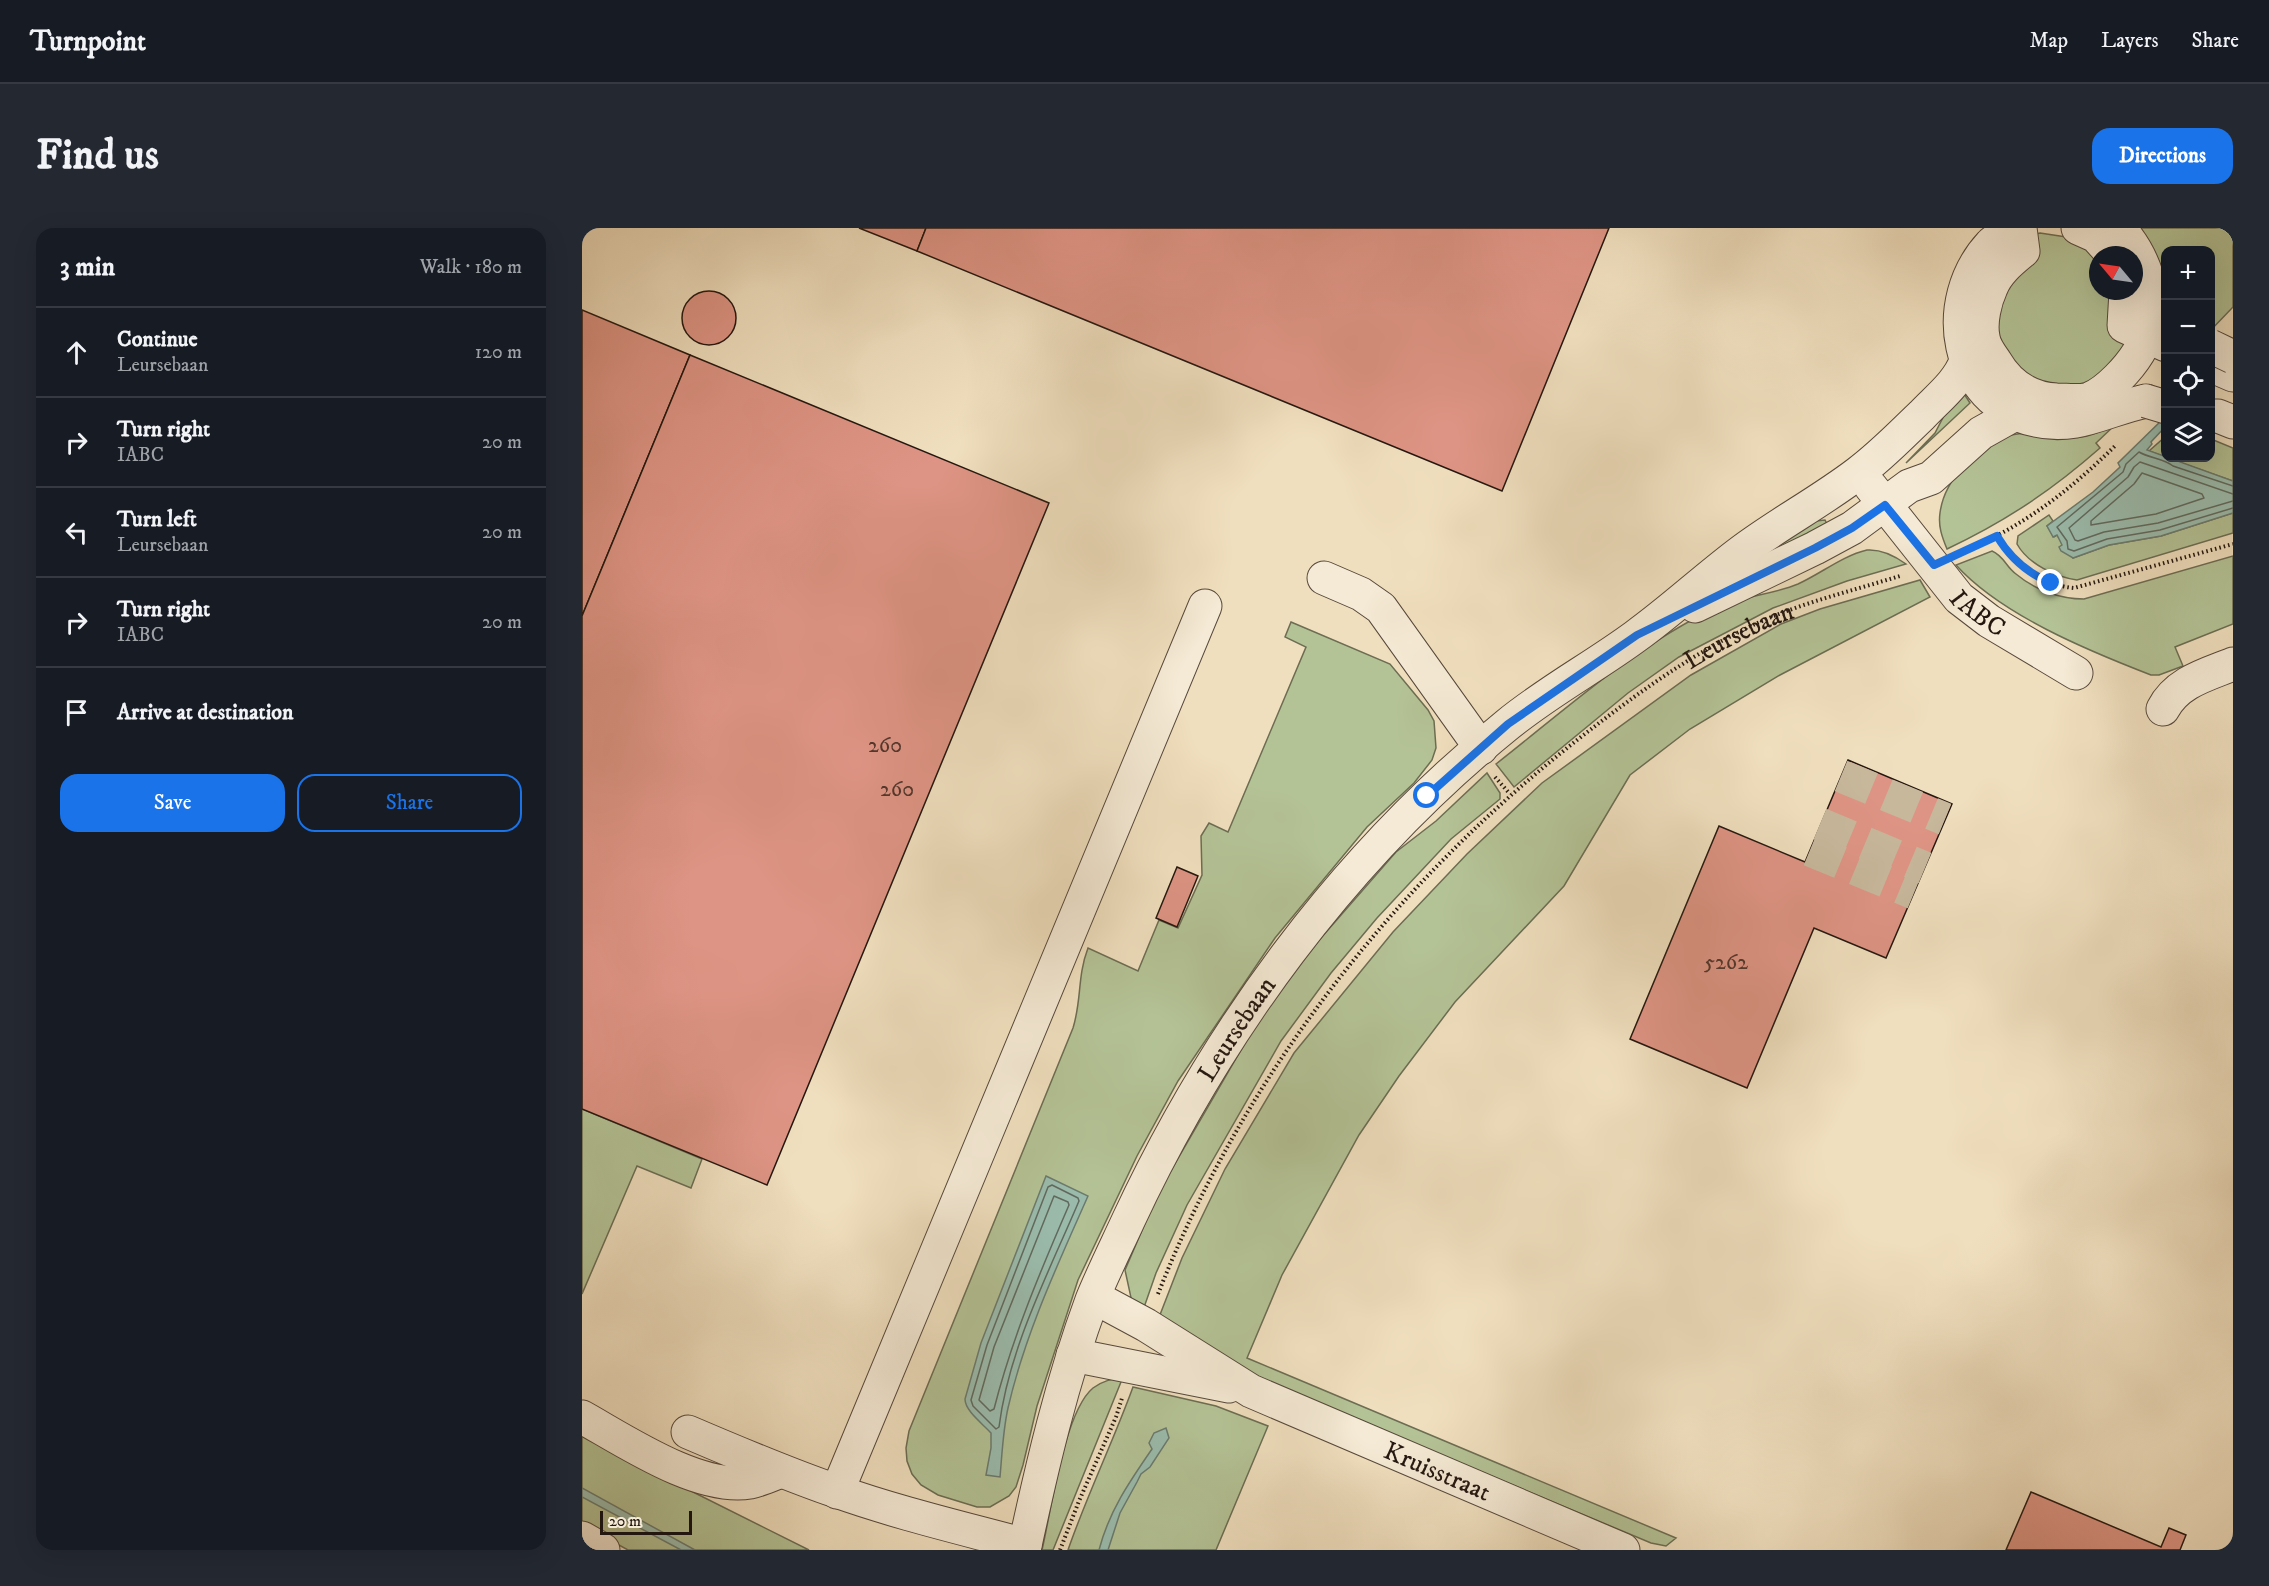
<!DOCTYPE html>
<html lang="en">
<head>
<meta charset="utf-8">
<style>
	:root { --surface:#171b24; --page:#242831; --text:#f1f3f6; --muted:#9ea1a6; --line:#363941; --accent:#1a73e8 }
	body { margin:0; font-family:"IM FELL DW Pica",serif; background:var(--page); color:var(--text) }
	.controls { position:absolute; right:18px; top:18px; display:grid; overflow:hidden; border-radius:12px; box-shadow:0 6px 24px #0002 }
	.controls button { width:54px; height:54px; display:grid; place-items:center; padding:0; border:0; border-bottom:2px solid var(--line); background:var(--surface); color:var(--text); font:30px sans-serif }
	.compass { position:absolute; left:1507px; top:18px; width:54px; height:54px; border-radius:50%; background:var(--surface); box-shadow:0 6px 24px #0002; rotate:299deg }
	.scale { position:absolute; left:18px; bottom:15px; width:92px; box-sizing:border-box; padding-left:6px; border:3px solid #241710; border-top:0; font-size:16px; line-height:21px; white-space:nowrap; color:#241710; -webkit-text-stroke:4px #f5ead5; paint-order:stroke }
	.stop { position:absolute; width:18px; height:18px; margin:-14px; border:4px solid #1a73e8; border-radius:50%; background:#fff }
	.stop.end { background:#1a73e8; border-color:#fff; box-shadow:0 2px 6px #0008 }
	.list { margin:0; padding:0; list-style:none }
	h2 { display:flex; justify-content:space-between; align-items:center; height:78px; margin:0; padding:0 24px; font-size:26px }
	h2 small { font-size:20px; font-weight:400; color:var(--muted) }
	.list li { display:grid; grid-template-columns:39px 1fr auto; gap:18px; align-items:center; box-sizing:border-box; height:90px; padding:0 24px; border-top:2px solid var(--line) }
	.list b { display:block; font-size:22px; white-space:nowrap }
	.list p { margin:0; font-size:20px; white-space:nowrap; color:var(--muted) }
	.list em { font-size:20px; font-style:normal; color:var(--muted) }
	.actions { display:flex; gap:12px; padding:18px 24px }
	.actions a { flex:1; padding:14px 0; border:2px solid var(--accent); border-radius:18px; text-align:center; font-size:21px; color:var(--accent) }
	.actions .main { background:var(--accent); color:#fff }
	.icon { flex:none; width:33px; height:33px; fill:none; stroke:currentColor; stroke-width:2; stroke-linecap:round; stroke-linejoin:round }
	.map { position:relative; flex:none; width:1651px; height:1322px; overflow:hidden; border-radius:18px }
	header { display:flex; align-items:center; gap:36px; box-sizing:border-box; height:84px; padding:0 30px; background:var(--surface); border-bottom:2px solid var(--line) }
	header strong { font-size:28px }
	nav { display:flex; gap:33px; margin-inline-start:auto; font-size:21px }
	.intro { display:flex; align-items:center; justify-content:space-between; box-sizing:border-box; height:144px; padding:0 36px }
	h1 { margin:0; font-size:42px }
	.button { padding:15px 27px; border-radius:18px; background:var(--accent); color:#fff; font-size:21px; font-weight:700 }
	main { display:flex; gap:36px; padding:0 36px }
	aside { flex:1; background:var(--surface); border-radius:18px; box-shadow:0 6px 24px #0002 }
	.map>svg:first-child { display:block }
	.green { fill:#b4c396; stroke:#6c6d53; stroke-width:1.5 }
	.water { fill:#9bbdae; stroke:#6b7b6f; stroke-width:1.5 }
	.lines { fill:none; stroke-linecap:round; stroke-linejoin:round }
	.shore { stroke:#606a5f; stroke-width:1.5 }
	.building { fill:#de9484; stroke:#241710; stroke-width:1.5 }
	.minor-tunnel { stroke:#c7b79b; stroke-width:33; stroke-dasharray:33 16; stroke-linecap:butt }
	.minor-casing { stroke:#57493c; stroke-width:35 }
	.path { stroke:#241710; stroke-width:4; stroke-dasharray:1.5 3; stroke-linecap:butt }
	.minor { stroke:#f5ead5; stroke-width:33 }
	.minor-bridge-casing { stroke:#57493c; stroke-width:35; stroke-linecap:butt }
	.minor-bridge { stroke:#f5ead5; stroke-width:33 }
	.route { stroke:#1a73e8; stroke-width:8 }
	.labels { text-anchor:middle; stroke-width:5; stroke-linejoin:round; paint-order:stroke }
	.number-label { font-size:22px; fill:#52362d }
	.street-label { font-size:26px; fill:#241710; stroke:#f5ead5 }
</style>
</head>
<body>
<header>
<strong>Turnpoint</strong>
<nav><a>Map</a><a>Layers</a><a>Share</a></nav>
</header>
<div class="intro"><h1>Find us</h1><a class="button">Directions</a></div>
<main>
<aside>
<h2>3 min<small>Walk · 180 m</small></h2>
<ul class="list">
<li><svg class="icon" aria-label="ahead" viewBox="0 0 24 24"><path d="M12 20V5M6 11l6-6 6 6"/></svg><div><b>Continue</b><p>Leursebaan</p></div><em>120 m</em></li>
<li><svg class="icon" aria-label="right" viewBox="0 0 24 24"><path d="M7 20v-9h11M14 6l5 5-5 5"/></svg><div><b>Turn right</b><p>IABC</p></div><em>20 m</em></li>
<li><svg class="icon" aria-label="left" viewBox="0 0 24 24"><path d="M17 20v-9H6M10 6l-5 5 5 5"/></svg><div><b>Turn left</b><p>Leursebaan</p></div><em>20 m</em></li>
<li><svg class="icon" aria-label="right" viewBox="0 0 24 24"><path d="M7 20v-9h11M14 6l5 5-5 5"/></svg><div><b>Turn right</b><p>IABC</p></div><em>20 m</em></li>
<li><svg class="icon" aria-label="arrive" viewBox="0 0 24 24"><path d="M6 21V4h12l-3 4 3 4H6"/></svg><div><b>Arrive at destination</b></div></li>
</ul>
<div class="actions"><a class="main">Save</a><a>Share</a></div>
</aside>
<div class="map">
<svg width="1651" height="1322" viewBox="0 0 1651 1322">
	<rect width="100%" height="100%" fill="#f0dfbe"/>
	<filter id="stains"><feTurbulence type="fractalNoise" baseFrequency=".00333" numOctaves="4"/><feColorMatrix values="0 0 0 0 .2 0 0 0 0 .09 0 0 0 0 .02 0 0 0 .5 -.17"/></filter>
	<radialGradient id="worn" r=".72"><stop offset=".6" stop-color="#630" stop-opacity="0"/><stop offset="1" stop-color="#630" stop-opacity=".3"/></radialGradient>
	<g class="green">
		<polygon points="1554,0 1651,0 1651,79 1629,102 1628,22 1584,22 1583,66"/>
		<polygon points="1458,5 1491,10 1516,27 1516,63 1532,63 1549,113 1520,149 1485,163 1438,149 1412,104 1414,77 1450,7"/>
		<polygon points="1381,164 1388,175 1324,235 1353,205 1368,176"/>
		<path d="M 1534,196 L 1514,215 L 1518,220 C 1469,263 1424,293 1365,321 C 1360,309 1356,298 1358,285 C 1362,252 1397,214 1429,207 C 1452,202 1476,210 1499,209 C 1511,208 1523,201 1534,196 Z"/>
		<polygon points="1583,209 1583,229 1567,223"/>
		<polygon points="1629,211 1651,220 1651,253 1585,230 1628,230"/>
		<path d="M 1651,285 L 1651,305 L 1495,352 C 1474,349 1446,336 1435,316 L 1436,308 L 1467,287 L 1471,293 L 1465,298 L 1472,309 L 1475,307 L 1491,330 L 1527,317 L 1579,308 Z"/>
		<polygon points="1243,292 1245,296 1210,317 1168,329 1234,293"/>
		<path d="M 1285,322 C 1299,321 1313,328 1324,336 L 1265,353 L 1191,380 L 1097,429 L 1046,465 L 932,559 L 914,536 C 984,481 1052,419 1133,380 C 1158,368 1190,367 1216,356 C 1240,345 1260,328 1285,322 Z"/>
		<path d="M 1410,323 C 1422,328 1424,339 1434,346 C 1453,362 1478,371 1502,371 L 1651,328 L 1651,396 L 1593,419 L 1601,438 L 1577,447 L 1569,447 C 1507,423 1419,387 1374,337 Z"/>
		<polygon points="1338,352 1348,369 1198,447 1108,501 1048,547 982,658 873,774 817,848 777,907 700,1047 665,1130 1094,1310 1084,1318 1069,1315 661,1144 576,1092 600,1030 643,941 712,825 811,704 885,626 960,555 1109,447 1199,396 1238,381"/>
		<path d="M 709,394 L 808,436 L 846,482 L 852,493 L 854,520 L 850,532 L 832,555 L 785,599 L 693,710 L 596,853 L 555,928 L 496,1052 L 455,1178 L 441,1237 L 434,1259 L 427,1268 L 408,1279 L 395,1279 L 356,1267 L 339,1257 L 330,1246 L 325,1233 L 324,1220 L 327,1203 L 491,800 C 500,771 495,749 506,720 L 556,743 L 577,692 L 596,700 L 620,647 L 619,608 L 627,595 L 646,604 L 724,419 L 703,409 Z"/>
		<polygon points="905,545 918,565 918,571 869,611 795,690 749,745 699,813 605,977 574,1045 559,1088 551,1079 543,1042 577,963 674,796 725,726 814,624 854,593"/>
		<polygon points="0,881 120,931 109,960 55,938 0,1066"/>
		<path d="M 541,1149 L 471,1322 L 460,1322 C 469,1284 482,1184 511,1160 C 520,1153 530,1151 541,1149 Z"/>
		<path d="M 551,1159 L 634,1178 L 686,1198 L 634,1322 L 486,1322 C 505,1267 531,1214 551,1159 Z"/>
		<polygon points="0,1204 101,1259 227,1322 46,1322 0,1297"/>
	</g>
	<g class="water">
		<polygon points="1583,189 1583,199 1569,214 1570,216 1565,222 1651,253 1651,285 1579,308 1527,317 1491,330 1479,323 1477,319 1480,317 1475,307 1471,309 1465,298 1511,264 1538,239 1536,235"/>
		<path d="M 464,948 L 506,968 C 475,1038 443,1106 426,1180 C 421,1202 420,1227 418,1249 L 404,1247 L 409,1220 L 409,1205 C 401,1196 383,1183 383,1171 L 399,1115 Z"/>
		<path d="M 584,1200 L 587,1210 L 568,1239 L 559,1246 L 555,1254 L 538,1285 L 526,1322 L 517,1322 C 527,1283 548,1253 570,1221 L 567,1215 L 572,1205 Z"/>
		<polygon points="0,1260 113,1322 99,1322 0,1269"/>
	</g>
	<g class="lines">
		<g class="shore">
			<polygon points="1560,245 1620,266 1622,270 1574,286 1509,297 1509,293 1552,256"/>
			<path d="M 1651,258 L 1591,238 C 1583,231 1567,230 1557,224 L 1544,236 L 1541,244 L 1475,299 L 1485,313 L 1486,321 L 1492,323 L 1525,311 L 1578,302 L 1651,280"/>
			<polyline points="1651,266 1558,234 1552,239 1546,249 1487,300 1493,312 1496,313 1522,304 1576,295 1651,273"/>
			<path d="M 470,957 L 496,970 L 497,973 C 466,1046 427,1120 417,1199 L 414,1201 L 391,1178 L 389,1172 L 405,1117 L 466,959 Z"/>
			<path d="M 472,968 L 486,974 L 487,977 C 458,1044 430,1110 412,1181 L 408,1183 L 397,1172 L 412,1119 Z"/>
		</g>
	</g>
	<g class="building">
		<polygon points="277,0 344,0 335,23"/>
		<polygon points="344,0 1027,0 920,263 335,23"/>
		<circle cx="127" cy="90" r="27"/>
		<polygon points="0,82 108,127 0,388"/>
		<polygon points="108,127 467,275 185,957 0,881 0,388"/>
		<polygon points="1266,532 1370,576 1304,730 1232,700 1165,860 1048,811 1137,598 1223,634"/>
		<polygon points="595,639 616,648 595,699 574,690"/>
		<polygon points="1449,1264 1579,1319 1587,1300 1604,1307 1598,1322 1424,1322"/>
	</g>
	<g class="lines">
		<g class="minor-tunnel">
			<polyline points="1259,548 1363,591"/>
			<polyline points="1238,596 1343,640"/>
			<polyline points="1228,622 1332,665"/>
		</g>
		<defs>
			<g id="minor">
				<path d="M 1436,0 C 1427,5 1416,9 1409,16 C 1356,73 1372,174 1453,192 C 1495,202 1525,181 1564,173"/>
				<path d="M 1438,0 L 1441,23 C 1429,33 1415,44 1409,60 C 1403,73 1398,94 1401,109 C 1402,118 1408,126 1413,133 C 1427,157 1447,171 1475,172 C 1485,172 1497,174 1507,171 C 1518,167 1528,158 1536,150 C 1551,135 1562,120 1567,100 C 1577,66 1560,25 1537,0"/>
				<polyline points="1496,0 1514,8 1531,27"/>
				<polyline points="1544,63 1542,98 1584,117"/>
				<polyline points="1628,137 1651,147"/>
				<polyline points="1628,188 1636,188 1651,194"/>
				<path id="s2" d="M 1289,259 L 1377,370 L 1407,393 L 1494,445"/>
				<polyline points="742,350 779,366 799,380 899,520"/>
				<polyline points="1113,378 1233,320 1270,300 1327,258 1349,250 1399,205 1433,186"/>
				<path d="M 1581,481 C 1595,454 1624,447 1651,436"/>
				<path id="s3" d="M 512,1069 L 564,1097 L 669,1163 L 1041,1322"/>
				<polyline points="491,1127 647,1158"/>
				<path d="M 0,1189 C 43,1213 117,1263 168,1254 C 178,1252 189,1247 199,1243"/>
				<path d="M 106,1204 C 155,1225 204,1246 254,1263 C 316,1285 380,1300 443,1317"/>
				<polyline points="255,1264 623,378"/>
				<polyline points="0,1310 21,1322"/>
				<path id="s4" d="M 442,1322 C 460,1238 480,1153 510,1072 C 521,1045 534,1019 546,993 C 634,804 762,629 925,497 C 965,464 1012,439 1054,408 C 1090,382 1123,351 1159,324 C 1196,296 1238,274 1276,245 C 1299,228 1319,207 1340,187 C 1356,170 1376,155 1384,133"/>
			</g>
		</defs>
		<use href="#minor" class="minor-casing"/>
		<g class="path">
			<path d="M 1415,308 C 1431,337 1459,357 1492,360 L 1651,316"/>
			<path d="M 1381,324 C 1443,297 1486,264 1534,217"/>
			<polyline points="913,549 928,566"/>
			<path id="s1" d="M 576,1066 C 664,842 818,648 1008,502 C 1056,465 1106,429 1161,402 C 1210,377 1266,364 1318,348"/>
			<polyline points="478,1322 497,1273 534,1189 540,1170"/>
		</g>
		<use href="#minor" class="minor"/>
		<defs>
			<g id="minor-bridge">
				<polyline points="1628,118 1651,129"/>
				<polyline points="1564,173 1584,179"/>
			</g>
		</defs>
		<use href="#minor-bridge" class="minor-bridge-casing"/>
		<use href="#minor-bridge" class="minor-bridge"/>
	</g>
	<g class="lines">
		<path class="route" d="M 845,568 L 926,496 L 1055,407 L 1233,320 L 1270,300 L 1303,277 L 1352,337 L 1415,308 C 1428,330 1445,345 1469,355"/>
	</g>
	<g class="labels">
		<g class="number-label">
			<text x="303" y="524">260</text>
			<text x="315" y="568">260</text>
			<text x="1144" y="741">5262</text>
		</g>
		<g class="street-label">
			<text dy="9" stroke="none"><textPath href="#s2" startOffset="166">IABC</textPath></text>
			<text dy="9" stroke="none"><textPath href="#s1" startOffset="896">Leursebaan</textPath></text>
			<text dy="9" stroke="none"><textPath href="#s4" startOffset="567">Leursebaan</textPath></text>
			<text dy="9" stroke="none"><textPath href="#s3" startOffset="386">Kruisstraat</textPath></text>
		</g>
	</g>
	<rect width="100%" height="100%" filter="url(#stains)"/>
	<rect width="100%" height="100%" fill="url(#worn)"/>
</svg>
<div class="controls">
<button>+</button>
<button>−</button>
<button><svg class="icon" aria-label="locate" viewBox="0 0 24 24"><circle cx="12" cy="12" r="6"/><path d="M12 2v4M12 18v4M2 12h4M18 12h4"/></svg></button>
<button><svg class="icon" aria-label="layers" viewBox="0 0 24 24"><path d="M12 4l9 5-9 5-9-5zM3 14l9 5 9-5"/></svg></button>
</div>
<svg class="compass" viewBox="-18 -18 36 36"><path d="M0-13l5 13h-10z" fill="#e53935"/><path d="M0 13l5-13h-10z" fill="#9ea1a6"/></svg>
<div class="scale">20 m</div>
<div class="stop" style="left:845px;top:568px"></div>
<div class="stop end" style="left:1469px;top:355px"></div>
</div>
</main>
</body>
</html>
